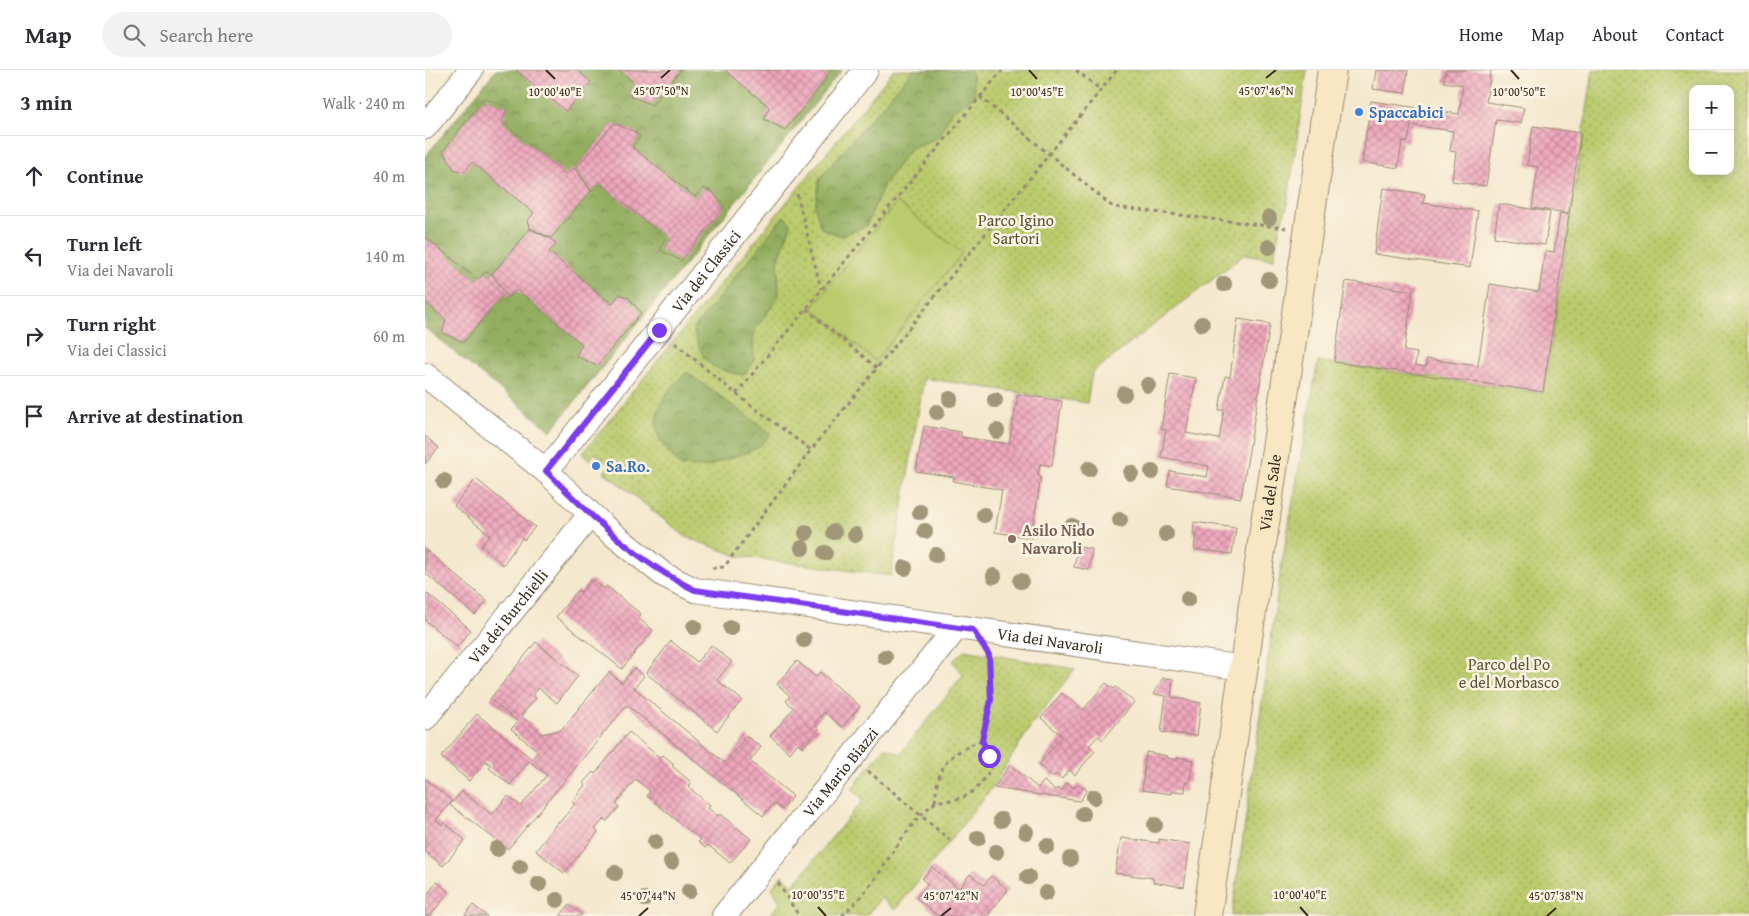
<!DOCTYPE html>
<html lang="en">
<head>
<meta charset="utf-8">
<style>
	:root { --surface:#fff; --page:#f2f2f3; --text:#2b2b33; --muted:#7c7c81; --line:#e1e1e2 }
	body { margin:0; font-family:"Gentium Book Plus",serif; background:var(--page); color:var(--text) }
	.controls { position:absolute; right:15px; top:15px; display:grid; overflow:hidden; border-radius:10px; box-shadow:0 2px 12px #0003 }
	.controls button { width:45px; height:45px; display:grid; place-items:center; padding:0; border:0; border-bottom:1px solid var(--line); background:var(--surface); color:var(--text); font:25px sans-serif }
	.stop { position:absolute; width:15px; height:15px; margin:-11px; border:4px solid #7c3aed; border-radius:50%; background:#fff }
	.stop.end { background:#7c3aed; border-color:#fff; box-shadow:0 1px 5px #0008 }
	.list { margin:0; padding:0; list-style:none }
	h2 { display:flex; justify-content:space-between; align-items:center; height:65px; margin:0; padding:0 20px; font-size:21px }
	h2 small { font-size:16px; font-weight:400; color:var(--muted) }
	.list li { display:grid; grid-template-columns:32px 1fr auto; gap:15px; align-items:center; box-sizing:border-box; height:80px; padding:0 20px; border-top:1px solid var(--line) }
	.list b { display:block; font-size:19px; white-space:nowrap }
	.list p { margin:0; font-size:16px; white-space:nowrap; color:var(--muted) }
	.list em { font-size:16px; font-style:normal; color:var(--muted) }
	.icon { flex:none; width:28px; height:28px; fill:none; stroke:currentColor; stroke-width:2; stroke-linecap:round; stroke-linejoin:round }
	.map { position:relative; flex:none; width:1324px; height:846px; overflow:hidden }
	header { display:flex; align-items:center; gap:30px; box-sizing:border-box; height:70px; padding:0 25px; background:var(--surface); border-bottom:1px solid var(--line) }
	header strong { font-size:24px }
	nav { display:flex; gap:28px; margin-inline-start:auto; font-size:18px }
	.search { width:350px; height:45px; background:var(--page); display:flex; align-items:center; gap:12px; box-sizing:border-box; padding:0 18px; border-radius:28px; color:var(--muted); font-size:19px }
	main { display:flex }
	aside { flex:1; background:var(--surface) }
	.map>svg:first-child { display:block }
	.grass { fill:url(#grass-dots); stroke:#7a7a45; fill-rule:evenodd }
	.forest { fill:url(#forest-crowns); stroke:#676c3f; fill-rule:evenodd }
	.pitch { fill:#baca6c; stroke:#7a7a45 }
	.building { fill:url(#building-cross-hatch) }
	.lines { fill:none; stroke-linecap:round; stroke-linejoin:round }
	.street-casing { stroke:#988976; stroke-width:26 }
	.secondary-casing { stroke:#988976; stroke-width:30 }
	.path { stroke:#988976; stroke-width:3; stroke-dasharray:4 4; stroke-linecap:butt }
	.street { stroke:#fff; stroke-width:24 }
	.secondary { stroke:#f9e7c3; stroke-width:28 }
	.tree { fill:#a09678 }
	.route { stroke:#7c3aed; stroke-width:6 }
	.ticks { fill:none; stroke:#3b2a1e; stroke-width:2 }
	.shop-dot { fill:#3f7fe0; stroke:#fcf5e5; stroke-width:2 }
	.education-dot { fill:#8d6e63; stroke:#fcf5e5; stroke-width:2 }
	.labels { text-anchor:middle; stroke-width:5; stroke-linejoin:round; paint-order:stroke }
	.shop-label { font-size:16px; font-weight:bold; fill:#366cbe; stroke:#fcf5e5; text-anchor:start }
	.park-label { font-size:16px; fill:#5b5232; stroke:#fcf5e5 }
	.street-label { font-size:16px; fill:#3b2a1e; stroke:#fcf5e5 }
	.education-label { font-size:16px; font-weight:bold; fill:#785e54; stroke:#fcf5e5; text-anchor:start }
	.ticks-label { font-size:12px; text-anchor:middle; fill:#3b2a1e; stroke:#fcf5e5; stroke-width:5; stroke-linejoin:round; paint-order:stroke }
</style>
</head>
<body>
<header>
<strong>Map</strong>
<div class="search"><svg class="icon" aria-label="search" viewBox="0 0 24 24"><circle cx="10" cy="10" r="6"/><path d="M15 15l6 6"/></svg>Search here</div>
<nav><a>Home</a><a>Map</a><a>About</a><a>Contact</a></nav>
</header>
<main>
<aside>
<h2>3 min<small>Walk · 240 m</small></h2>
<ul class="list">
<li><svg class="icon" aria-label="ahead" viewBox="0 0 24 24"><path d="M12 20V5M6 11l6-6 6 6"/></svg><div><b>Continue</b></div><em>40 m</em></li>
<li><svg class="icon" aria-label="left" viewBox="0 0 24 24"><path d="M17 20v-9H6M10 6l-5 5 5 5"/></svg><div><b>Turn left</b><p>Via dei Navaroli</p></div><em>140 m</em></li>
<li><svg class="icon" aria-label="right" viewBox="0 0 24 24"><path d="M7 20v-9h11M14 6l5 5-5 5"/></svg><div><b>Turn right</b><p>Via dei Classici</p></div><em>60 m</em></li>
<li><svg class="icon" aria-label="arrive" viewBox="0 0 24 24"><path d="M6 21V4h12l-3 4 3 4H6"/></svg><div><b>Arrive at destination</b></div></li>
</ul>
</aside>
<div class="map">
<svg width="1324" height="846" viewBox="0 0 1324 846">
	<defs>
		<pattern id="grass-dots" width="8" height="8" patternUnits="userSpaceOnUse" patternTransform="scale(1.25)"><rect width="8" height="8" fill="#baca6c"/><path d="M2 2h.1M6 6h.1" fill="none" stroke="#98a458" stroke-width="1.8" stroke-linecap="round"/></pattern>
		<pattern id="forest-crowns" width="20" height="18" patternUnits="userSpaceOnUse" patternTransform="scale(1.25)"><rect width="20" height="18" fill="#93ae60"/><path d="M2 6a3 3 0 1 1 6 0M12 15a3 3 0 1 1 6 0" fill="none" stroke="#798e4f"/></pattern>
		<pattern id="building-cross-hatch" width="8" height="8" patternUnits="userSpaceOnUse" patternTransform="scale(1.25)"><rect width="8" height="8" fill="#efa7bd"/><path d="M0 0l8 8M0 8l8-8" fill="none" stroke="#c38899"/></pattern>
	</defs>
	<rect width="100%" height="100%" fill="#fcf5e5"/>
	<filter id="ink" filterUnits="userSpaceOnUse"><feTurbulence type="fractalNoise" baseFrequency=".02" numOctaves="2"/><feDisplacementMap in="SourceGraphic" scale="10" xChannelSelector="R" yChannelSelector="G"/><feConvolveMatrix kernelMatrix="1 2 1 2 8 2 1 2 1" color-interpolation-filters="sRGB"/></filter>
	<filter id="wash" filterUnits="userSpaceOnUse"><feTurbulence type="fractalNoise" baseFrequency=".0096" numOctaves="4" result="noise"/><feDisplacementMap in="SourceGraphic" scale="20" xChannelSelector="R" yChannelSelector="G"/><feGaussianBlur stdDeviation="1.12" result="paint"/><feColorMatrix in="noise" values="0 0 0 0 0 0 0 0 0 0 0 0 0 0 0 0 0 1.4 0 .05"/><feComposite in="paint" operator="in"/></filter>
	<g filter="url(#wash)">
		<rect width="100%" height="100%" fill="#f4e8ce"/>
		<g class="grass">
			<polygon points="469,0 882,0 862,137 855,156 849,189 820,184 667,303 662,333 499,308 466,506 313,486 261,467 179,402 185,395 170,383 164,390 157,384"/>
			<path d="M 1168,0 L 1324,0 L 1324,846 L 807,846 L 855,504 L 893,291 L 1118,323 ZM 1268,19 L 1305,19 L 1305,101 L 1268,101 Z"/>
			<polygon points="539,580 650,599 610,650 566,719 470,840 456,828 441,846 344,846 355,833 347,818 357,805 368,815 438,730 427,718 460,677 475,684 538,605 528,591"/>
		</g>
		<g class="forest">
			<path d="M 71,0 L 91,0 L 141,41 L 165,12 L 152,0 L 193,0 L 209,13 L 205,26 L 227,35 L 256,0 L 300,0 L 344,37 L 339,49 L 360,60 L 403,7 L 398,0 L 417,0 L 126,361 L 0,258 L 0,232 L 21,250 L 17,263 L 39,272 L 80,223 L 67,204 L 60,202 L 53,210 L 0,167 L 0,87 ZM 59,28 L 82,37 L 77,52 L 141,104 L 105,158 L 102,151 L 109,143 L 47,92 L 29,99 L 18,81 ZM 189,53 L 210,62 L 215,67 L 207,77 L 270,127 L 279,118 L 288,122 L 299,137 L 256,190 L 235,180 L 240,168 L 176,114 L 167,121 L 151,97 ZM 105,159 L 126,169 L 131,174 L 124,182 L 187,234 L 195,224 L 204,228 L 215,243 L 172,296 L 151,286 L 157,274 L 92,220 L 83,227 L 67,204 Z"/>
			<polygon points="488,0 546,0 550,25 527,41 512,68 486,78 459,114 441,156 416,166 396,158 390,137 395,108"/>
			<path d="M 359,146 L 366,154 L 353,192 L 354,226 L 328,263 L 329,292 L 318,305 C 282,299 279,292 268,260 Z"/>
			<path d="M 262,302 L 346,364 L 333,378 L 281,397 L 255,396 C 249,388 241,380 236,371 C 221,346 244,317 262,302 Z"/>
		</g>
		<polygon class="pitch" points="472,132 537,183 450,291 387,238"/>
		<g id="blocks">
			<g class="building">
				<polygon points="91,0 152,0 166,12 141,41"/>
				<polygon points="193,0 256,0 227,35 205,26 209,13"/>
				<polygon points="300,0 398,0 403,7 360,60 339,49 344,37"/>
				<polygon points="951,0 983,0 980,23 948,19"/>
				<polygon points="1021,0 1066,0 1061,32 1099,38 1096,53 1071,50 1061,116 1027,111 1031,82 1025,81 1028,61 986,55 983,72 977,71 973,98 937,92 946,31 1034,44 1038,15 1019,12"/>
				<polygon points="59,28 83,37 77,52 141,104 149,98 166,121 126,168 105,158 102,151 109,143 47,92 39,102 29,99 18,81"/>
				<polygon points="189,53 210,62 215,67 207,77 270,127 278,118 288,122 299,137 256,191 235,180 240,168 176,114 167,121 151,98"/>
				<polygon points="1108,56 1156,63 1144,143 1107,138 1113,97 1102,95"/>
				<polygon points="958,118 1000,124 998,133 1053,141 1045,198 949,184"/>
				<polygon points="1074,134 1125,142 1120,175 1069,167"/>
				<polygon points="1135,143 1144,145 1118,322 909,292 921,211 988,221 979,281 992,283 990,295 1001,297 1002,289 1053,296 1065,214 1114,222 1120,181 1129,182"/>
				<polygon points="105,159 126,169 131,174 124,182 187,234 195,224 204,228 216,243 172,296 151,286 157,274 92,220 83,227 67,204"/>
				<polygon points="0,167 53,210 60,202 67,204 80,223 39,272 17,263 21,250 0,232"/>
				<polygon points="813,249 845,254 816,428 742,416 745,401 782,407 784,396 736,387 741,360 736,359 745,304 771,308 761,363 794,369 799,340 794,340 800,306 805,307"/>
				<polygon points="593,324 637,331 627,396 615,394 613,406 616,407 606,468 570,462 577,420 528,411 529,407 491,401 499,356 536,362 536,367 584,374"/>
				<polygon points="0,366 14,378 0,394"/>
				<polygon points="51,409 110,457 99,470 97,468 78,495 56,476 65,465 29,436"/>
				<polygon points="769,452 811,458 807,484 769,479 771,464 768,464"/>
				<polygon points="653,477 667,479 664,500 649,497"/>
				<polygon points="0,479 62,531 50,545 0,503"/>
				<polygon points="166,509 179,519 181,516 216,544 213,548 228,560 197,599 131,547 153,520 156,522"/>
				<polygon points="0,522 46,560 32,577 0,550"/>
				<polygon points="246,571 272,592 286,575 307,592 292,610 317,630 292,661 221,603"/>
				<polygon points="111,572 153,606 132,633 114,618 108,625 111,628 96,646 117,664 136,660 184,602 197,613 209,598 219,606 209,618 300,693 321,666 336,677 325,691 368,726 357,740 349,733 338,746 202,635 83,779 25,735 37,721 67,745 83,726 96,736 122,705 104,691 85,715 64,698 66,695 61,691 44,711 16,687 52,644 107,689 113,681 86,659 93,652 65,629"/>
				<polygon points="372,591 391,607 395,602 435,636 417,657 399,642 389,654 394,659 378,677 373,673 365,683 345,666 369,638 361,631 365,626 352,614"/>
				<polygon points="738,608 748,609 746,627 776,633 772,666 736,662 741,626 728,624"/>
				<polygon points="681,613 689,619 691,617 709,632 678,670 673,666 664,676 670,681 650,705 644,700 637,709 631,704 628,707 614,695 637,666 616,648 637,623 658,640"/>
				<polygon points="204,662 235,688 238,685 249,694 247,696 266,712 263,717 285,735 283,738 293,746 295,744 326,769 305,793 283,775 280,778 273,772 276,770 222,726 225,721 211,709 191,734 194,737 182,751 179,749 170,759 173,762 139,803 111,781 133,751 134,753 150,734 147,732 160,715 158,713 168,702 170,704"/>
				<polygon points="721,682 743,686 742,688 752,690 752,687 768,690 764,713 761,712 760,722 748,721 747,724 717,720"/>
				<polygon points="585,695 613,718 619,711 630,720 633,718 636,721 642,713 649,718 653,714 662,720 655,731 569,718"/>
				<polygon points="0,709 27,731 11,750 17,755 19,752 40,770 18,796 0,781"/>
				<polygon points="696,768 734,773 734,769 765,774 759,817 728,812 728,808 690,803"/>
				<polygon points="507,797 534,819 545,804 559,815 566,806 583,820 562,846 513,846 491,828 503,814 497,809"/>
				<polygon points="12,812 24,822 5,846 0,846 0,827"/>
				<polygon points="48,835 62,846 39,846"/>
				<polygon points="144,835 157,845 156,846 135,846"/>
			</g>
		</g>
	</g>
	<g filter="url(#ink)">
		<use href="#blocks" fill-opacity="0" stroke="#988976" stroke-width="1"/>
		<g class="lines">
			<defs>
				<g id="street">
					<polyline points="0,57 46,0"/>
					<path id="s1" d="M 0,305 L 121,401 L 179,457 L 239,505 L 270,520 L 819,598"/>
					<path id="s2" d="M 121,401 L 441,0"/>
					<path id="s3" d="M 0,648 L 165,445"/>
					<path id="s4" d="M 299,846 L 532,557"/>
				</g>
				<g id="secondary">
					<path id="s5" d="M 782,846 L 907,0"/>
				</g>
			</defs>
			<use href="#street" class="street-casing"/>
			<use href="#secondary" class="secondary-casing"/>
			<g class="path">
				<polyline points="651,0 676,20"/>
				<polyline points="555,27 577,0"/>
				<polyline points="372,124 396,219"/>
				<polyline points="381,239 452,298"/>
				<polyline points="250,273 311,324 386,380 692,0"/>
				<polyline points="311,324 555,27 688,137 861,158"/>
				<polyline points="287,498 299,497 386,380"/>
				<polyline points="443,701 525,770"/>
				<path d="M 510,732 C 512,694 524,684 557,670"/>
				<polyline points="353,813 374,846"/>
				<path d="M 417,846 C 426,837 435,828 443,818 C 465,790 480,757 508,734 C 513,730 520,731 526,730 C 546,728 557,714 566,698 L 557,670 L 566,630 L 564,585"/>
			</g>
			<use href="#street" class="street"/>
			<use href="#secondary" class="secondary"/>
		</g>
		<g class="tree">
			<circle cx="844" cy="148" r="8"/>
			<circle cx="844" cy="177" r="8"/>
			<circle cx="844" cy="210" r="8"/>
			<circle cx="799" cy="214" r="8"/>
			<circle cx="777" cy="254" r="8"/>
			<circle cx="723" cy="315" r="8"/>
			<circle cx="699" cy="324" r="8"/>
			<circle cx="525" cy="329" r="8"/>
			<circle cx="570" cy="330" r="8"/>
			<circle cx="512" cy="342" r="8"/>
			<circle cx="572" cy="361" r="8"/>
			<circle cx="664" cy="399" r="8"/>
			<circle cx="727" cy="402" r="8"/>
			<circle cx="706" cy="403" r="8"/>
			<circle cx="19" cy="411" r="8"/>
			<circle cx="495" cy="442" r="8"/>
			<circle cx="559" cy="445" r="8"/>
			<circle cx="695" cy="450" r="8"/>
			<circle cx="647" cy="456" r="8"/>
			<circle cx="500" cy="461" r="8"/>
			<circle cx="409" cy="462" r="8"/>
			<circle cx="381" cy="463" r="8"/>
			<circle cx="741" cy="464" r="8"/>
			<circle cx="430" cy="465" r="8"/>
			<circle cx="377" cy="478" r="8"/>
			<circle cx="400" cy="483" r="8"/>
			<circle cx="511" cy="485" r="8"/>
			<circle cx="480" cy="498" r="8"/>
			<circle cx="569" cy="506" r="8"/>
			<circle cx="596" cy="511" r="8"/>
			<circle cx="763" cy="529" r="8"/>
			<circle cx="269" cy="557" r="8"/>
			<circle cx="306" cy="558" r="8"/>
			<circle cx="379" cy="570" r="8"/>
			<circle cx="460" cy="587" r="8"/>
			<circle cx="669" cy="727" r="8"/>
			<circle cx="658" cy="744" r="8"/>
			<circle cx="576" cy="750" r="8"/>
			<circle cx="730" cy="755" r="8"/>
			<circle cx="601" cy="762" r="8"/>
			<circle cx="553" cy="768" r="8"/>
			<circle cx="230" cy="772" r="8"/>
			<circle cx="622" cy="776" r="8"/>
			<circle cx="72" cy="779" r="8"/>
			<circle cx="571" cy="782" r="8"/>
			<circle cx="645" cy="789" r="8"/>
			<circle cx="246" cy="792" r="8"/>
			<circle cx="95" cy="797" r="8"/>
			<circle cx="190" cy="803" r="8"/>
			<circle cx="603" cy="807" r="8"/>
			<circle cx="114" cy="814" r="8"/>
			<circle cx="264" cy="821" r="8"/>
			<circle cx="621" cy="823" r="8"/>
			<circle cx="220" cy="829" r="8"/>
			<circle cx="132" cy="830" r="8"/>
		</g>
	</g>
	<g class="lines" filter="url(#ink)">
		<path class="route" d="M 234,260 L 121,401 C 166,446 212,492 270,520 L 548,560 L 564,585 L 566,630 L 557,670 L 564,686"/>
	</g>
	<path class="ticks" d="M 121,0 L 130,9M 604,0 L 612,9M 1086,0 L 1094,9M 236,8 L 245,0M 841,8 L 851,0M 393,837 L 401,846M 875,837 L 883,846M 214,846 L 223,838M 516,846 L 526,838M 1122,846 L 1131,838"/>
	<g class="shop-dot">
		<circle cx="934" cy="42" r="5"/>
		<circle cx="171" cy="396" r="5"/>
	</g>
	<circle class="education-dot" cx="587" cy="469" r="5"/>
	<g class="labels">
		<g class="shop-label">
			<text x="944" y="48">Spaccabici</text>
			<text x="181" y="402">Sa.Ro.</text>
		</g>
		<g class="park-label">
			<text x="591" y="156">Parco Igino<tspan x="591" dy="18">Sartori</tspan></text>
			<text x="1084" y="600">Parco del Po<tspan x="1084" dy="18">e del Morbasco</tspan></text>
		</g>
		<g class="street-label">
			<text dy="6" stroke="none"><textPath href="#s2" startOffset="256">Via dei Classici</textPath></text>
			<text dy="6" stroke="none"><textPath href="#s5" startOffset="428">Via del Sale</textPath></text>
			<text dy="6" stroke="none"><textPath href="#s3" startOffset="131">Via dei Burchielli</textPath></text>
			<text dy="6" stroke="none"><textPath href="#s1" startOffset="705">Via dei Navaroli</textPath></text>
			<text dy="6" stroke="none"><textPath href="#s4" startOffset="185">Via Mario Biazzi</textPath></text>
		</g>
		<g class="education-label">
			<text x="597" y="466">Asilo Nido<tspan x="597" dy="18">Navaroli</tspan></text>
		</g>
	</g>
	<g class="ticks-label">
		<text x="236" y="25">45°07'50"N</text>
		<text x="841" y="25">45°07'46"N</text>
		<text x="612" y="26">10°00'45"E</text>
		<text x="1094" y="26">10°00'50"E</text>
		<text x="130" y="26">10°00'40"E</text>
		<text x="393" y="829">10°00'35"E</text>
		<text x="875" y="829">10°00'40"E</text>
		<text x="223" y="830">45°07'44"N</text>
		<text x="526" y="830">45°07'42"N</text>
		<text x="1131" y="830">45°07'38"N</text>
	</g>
</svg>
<div class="controls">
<button>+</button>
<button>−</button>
</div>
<div class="stop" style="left:564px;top:686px"></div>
<div class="stop end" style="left:234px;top:260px"></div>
</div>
</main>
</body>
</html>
